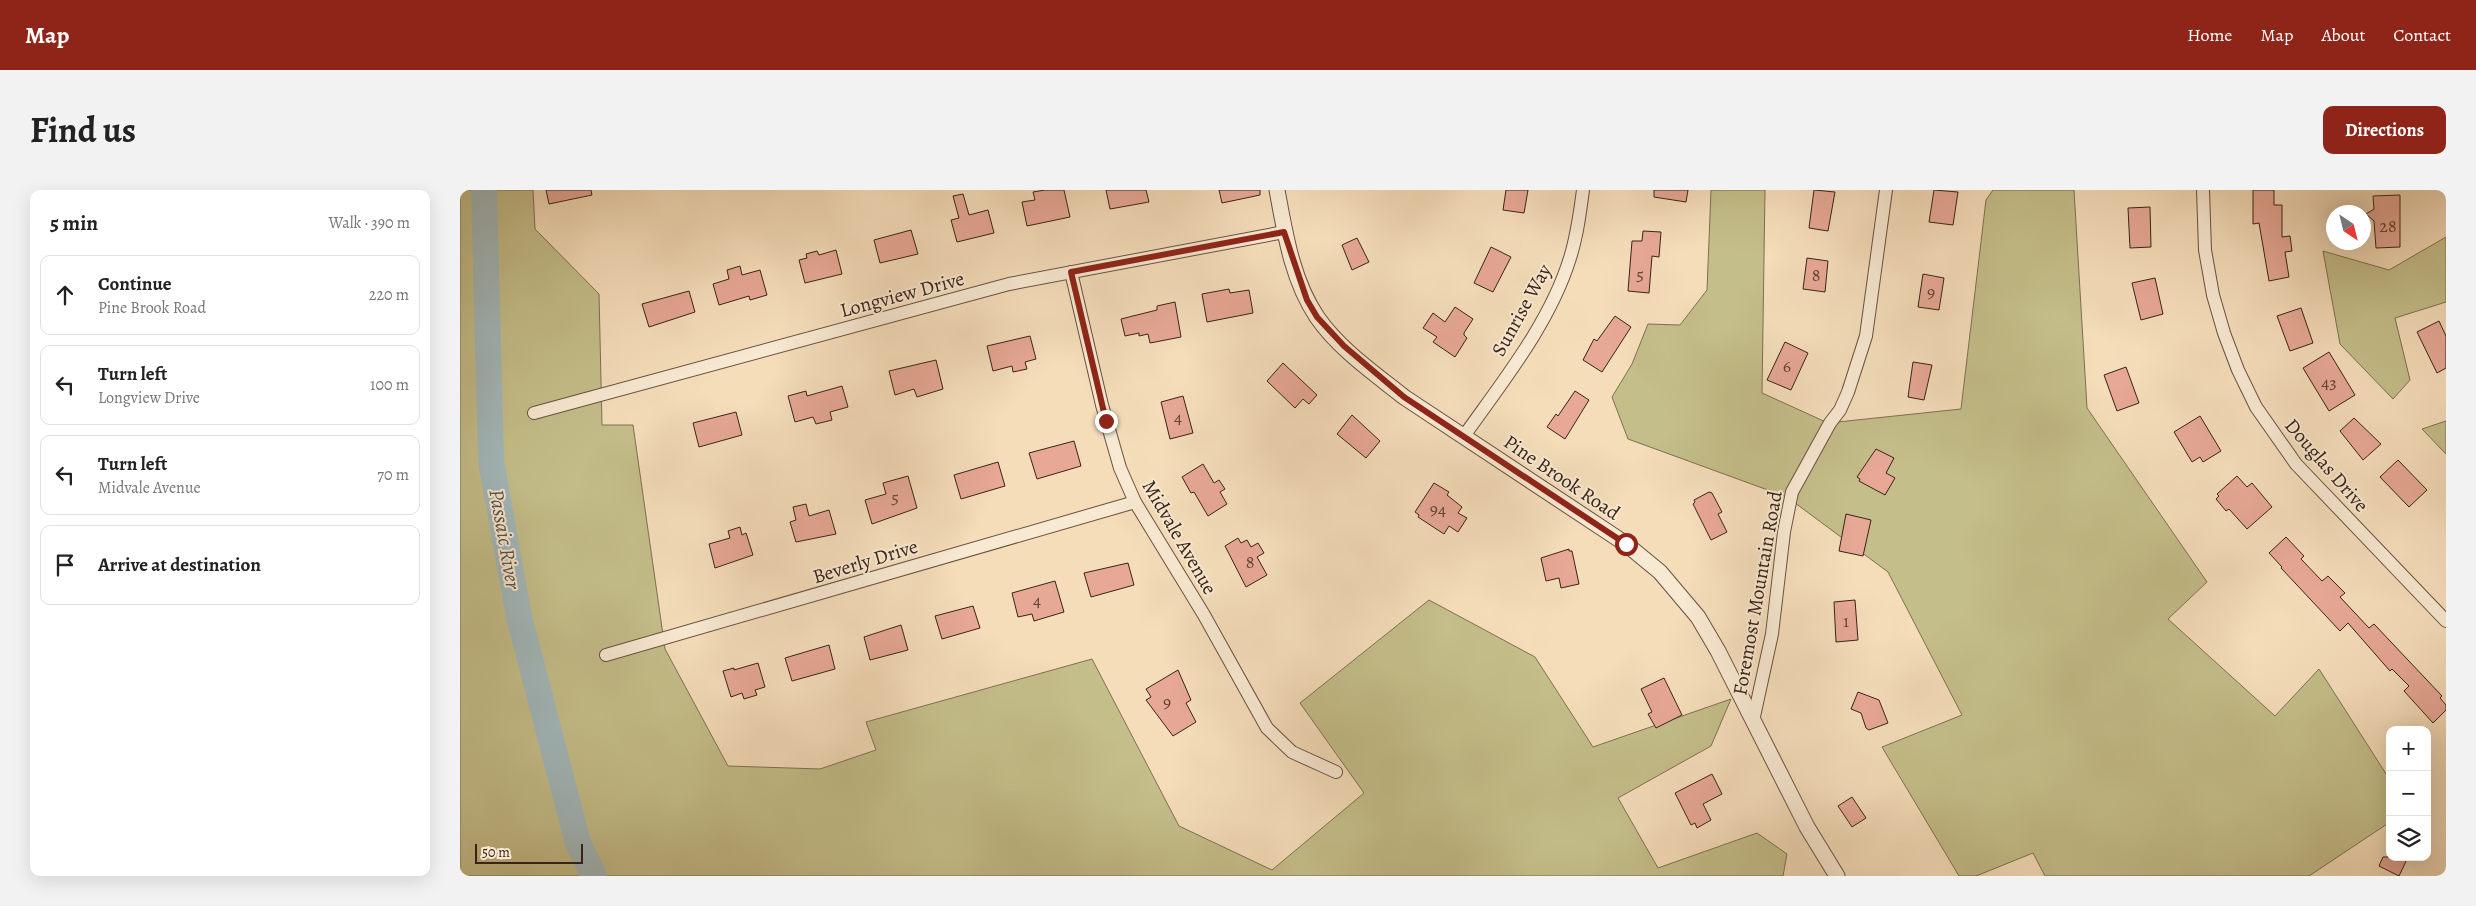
<!DOCTYPE html>
<html lang="en">
<head>
<meta charset="utf-8">
<style>
	:root { --surface:#fff; --page:#f2f2f2; --text:#222; --muted:#767676; --line:#e0e0e0; --accent:#8f2418 }
	body { margin:0; font-family:Alegreya,serif; background:var(--page); color:var(--text) }
	.controls { position:absolute; right:15px; bottom:15px; display:grid; overflow:hidden; border-radius:10px; box-shadow:0 5px 20px #0002 }
	.controls button { width:45px; height:45px; display:grid; place-items:center; padding:0; border:0; border-bottom:1px solid var(--line); background:var(--surface); color:var(--text); font:25px sans-serif }
	.compass { position:absolute; left:1866px; top:15px; width:45px; height:45px; border-radius:50%; background:var(--surface); box-shadow:0 5px 20px #0002; rotate:145deg }
	.scale { position:absolute; left:15px; bottom:12px; width:108px; box-sizing:border-box; padding-left:5px; border:2px solid #392318; border-top:0; font-size:14px; line-height:18px; white-space:nowrap; color:#392318; -webkit-text-stroke:4px #f8e9d2; paint-order:stroke }
	.stop { position:absolute; width:15px; height:15px; margin:-11px; border:4px solid #8f2418; border-radius:50%; background:#fff }
	.stop.end { background:#8f2418; border-color:#fff; box-shadow:0 1px 5px #0008 }
	.list { margin:0; padding:0; list-style:none }
	h2 { display:flex; justify-content:space-between; align-items:center; height:65px; margin:0; padding:0 20px; font-size:21px }
	h2 small { font-size:16px; font-weight:400; color:var(--muted) }
	.list li { display:grid; grid-template-columns:32px 1fr auto; gap:15px; align-items:center; box-sizing:border-box; height:80px; margin:0 10px 10px; padding:0 10px; border:1px solid var(--line); border-radius:10px }
	.list b { display:block; font-size:19px; white-space:nowrap }
	.list p { margin:0; font-size:16px; white-space:nowrap; color:var(--muted) }
	.list em { font-size:16px; font-style:normal; color:var(--muted) }
	.icon { flex:none; width:28px; height:28px; fill:none; stroke:currentColor; stroke-width:2; stroke-linecap:round; stroke-linejoin:round }
	.map { position:relative; flex:none; width:1986px; height:686px; overflow:hidden; border-radius:10px }
	header { display:flex; align-items:center; gap:30px; box-sizing:border-box; height:70px; padding:0 25px; background:var(--accent); color:#fff }
	header strong { font-size:24px }
	nav { display:flex; gap:28px; margin-inline-start:auto; font-size:18px }
	.intro { display:flex; align-items:center; justify-content:space-between; box-sizing:border-box; height:120px; padding:0 30px }
	h1 { margin:0; font-size:35px }
	.button { padding:12px 22px; border-radius:10px; background:var(--accent); color:#fff; font-size:18px; font-weight:700 }
	main { display:flex; gap:30px; padding:0 30px }
	aside { flex:1; background:var(--surface); border-radius:10px; box-shadow:0 5px 20px #0002 }
	.map>svg:first-child { display:block }
	.green { fill:#c4be8a; stroke:#7e7051 }
	.lines { fill:none; stroke-linecap:round; stroke-linejoin:round }
	.river { stroke:#a2b8bb; stroke-width:26 }
	.building { fill:#e7a895; stroke:#392318 }
	.minor-casing { stroke:#685240; stroke-width:14 }
	.tertiary-casing { stroke:#685240; stroke-width:17 }
	.minor { stroke:#f8e9d2; stroke-width:12 }
	.tertiary { stroke:#f8e9d2; stroke-width:15 }
	.route { stroke:#8f2418; stroke-width:6 }
	.labels { text-anchor:middle; stroke-width:4; stroke-linejoin:round; paint-order:stroke }
	.number-label { font-size:18px; fill:#644437 }
	.street-label { font-size:20px; fill:#392318; stroke:#f8e9d2 }
	.water-label { font-size:21px; font-style:italic; fill:#585049; stroke:#f8e9d2 }
</style>
</head>
<body>
<header>
<strong>Map</strong>
<nav><a>Home</a><a>Map</a><a>About</a><a>Contact</a></nav>
</header>
<div class="intro"><h1>Find us</h1><a class="button">Directions</a></div>
<main>
<aside>
<h2>5 min<small>Walk · 390 m</small></h2>
<ul class="list">
<li><svg class="icon" aria-label="ahead" viewBox="0 0 24 24"><path d="M12 20V5M6 11l6-6 6 6"/></svg><div><b>Continue</b><p>Pine Brook Road</p></div><em>220 m</em></li>
<li><svg class="icon" aria-label="left" viewBox="0 0 24 24"><path d="M17 20v-9H6M10 6l-5 5 5 5"/></svg><div><b>Turn left</b><p>Longview Drive</p></div><em>100 m</em></li>
<li><svg class="icon" aria-label="left" viewBox="0 0 24 24"><path d="M17 20v-9H6M10 6l-5 5 5 5"/></svg><div><b>Turn left</b><p>Midvale Avenue</p></div><em>70 m</em></li>
<li><svg class="icon" aria-label="arrive" viewBox="0 0 24 24"><path d="M6 21V4h12l-3 4 3 4H6"/></svg><div><b>Arrive at destination</b></div></li>
</ul>
</aside>
<div class="map">
<svg width="1986" height="686" viewBox="0 0 1986 686">
	<rect width="100%" height="100%" fill="#f5ddba"/>
	<filter id="stains"><feTurbulence type="fractalNoise" baseFrequency=".004" numOctaves="4"/><feColorMatrix values="0 0 0 0 .2 0 0 0 0 .09 0 0 0 0 .02 0 0 0 .5 -.17"/></filter>
	<radialGradient id="worn" r=".72"><stop offset=".6" stop-color="#630" stop-opacity="0"/><stop offset="1" stop-color="#630" stop-opacity=".3"/></radialGradient>
	<g class="green">
		<polygon points="0,0 73,0 75,39 139,104 142,235 173,235 205,459 268,576 360,579 416,560 406,532 632,469 719,636 812,680 904,603 840,513 969,410 1075,467 1133,557 1271,509 1251,556 1158,608 1198,678 1297,643 1327,664 1323,686 0,686"/>
		<polygon points="1251,0 1305,0 1302,203 1368,233 1501,219 1526,10 1533,0 1614,0 1627,218 1747,392 1708,429 1815,526 1859,479 1930,590 1930,632 1849,686 1585,686 1573,663 1516,686 1499,686 1422,557 1502,525 1428,382 1327,307 1168,249 1152,207 1172,174 1188,134 1220,135 1247,100"/>
		<polygon points="1986,47 1986,112 1935,128 1950,190 1933,209 1880,154 1863,61 1929,80"/>
		<polygon points="1986,231 1986,264 1962,239"/>
	</g>
	<g class="lines">
		<polyline class="river" points="24,0 31,271 59,427 118,653 134,686"/>
	</g>
	<g class="building">
		<polygon points="86,0 131,0 132,5 89,14"/>
		<polygon points="585,0 604,0 610,27 567,36 562,12 575,10 573,2"/>
		<polygon points="646,0 686,0 689,12 650,19"/>
		<polygon points="759,0 800,0 800,5 762,13"/>
		<polygon points="1046,0 1068,0 1064,23 1043,20"/>
		<polygon points="1194,0 1228,0 1226,12 1194,7"/>
		<polygon points="1354,0 1375,2 1368,41 1349,38"/>
		<polygon points="1474,0 1498,2 1493,35 1469,32"/>
		<polygon points="1793,0 1814,0 1814,15 1822,15 1822,47 1830,46 1832,61 1825,62 1829,87 1809,91 1799,33 1793,34"/>
		<polygon points="503,4 509,25 528,20 534,43 497,52 491,30 499,28 493,6"/>
		<polygon points="1940,5 1940,57 1916,58 1914,31 1906,24 1914,19 1913,6"/>
		<polygon points="1690,17 1691,57 1670,58 1668,18"/>
		<polygon points="451,40 458,64 420,73 414,50"/>
		<polygon points="1183,41 1201,42 1199,67 1192,66 1189,103 1168,101 1172,51 1182,51"/>
		<polygon points="897,48 909,72 892,80 882,55"/>
		<polygon points="1031,57 1051,67 1033,102 1014,93"/>
		<polygon points="376,60 382,84 345,93 339,70 347,68 346,64 357,61 359,65"/>
		<polygon points="1347,68 1368,71 1365,102 1343,99"/>
		<polygon points="280,76 282,85 300,80 307,105 290,110 289,106 259,115 253,94 269,89 267,80"/>
		<polygon points="1463,84 1484,88 1479,120 1458,117"/>
		<polygon points="1695,88 1703,124 1681,130 1672,93"/>
		<polygon points="769,99 770,103 789,100 793,123 747,132 742,104"/>
		<polygon points="229,101 235,122 189,137 182,114"/>
		<polygon points="715,112 721,147 690,153 688,144 679,146 679,143 665,146 661,129 697,120 697,116"/>
		<polygon points="995,117 1013,129 1004,143 1004,145 1007,148 995,167 973,152 977,147 963,138 973,123 985,132"/>
		<polygon points="1841,118 1853,153 1830,161 1817,126"/>
		<polygon points="1155,126 1171,137 1142,182 1123,170 1134,149 1137,151"/>
		<polygon points="1979,131 1986,146 1986,178 1977,183 1957,142"/>
		<polygon points="570,146 576,169 565,172 567,179 553,182 552,176 533,181 527,156"/>
		<polygon points="1325,152 1348,163 1331,200 1307,190"/>
		<polygon points="1869,162 1895,205 1869,221 1843,178"/>
		<polygon points="476,170 483,199 457,207 454,199 435,205 429,181"/>
		<polygon points="1453,172 1472,175 1464,210 1448,207"/>
		<polygon points="823,173 857,205 849,214 843,209 835,218 807,191"/>
		<polygon points="1666,177 1679,213 1657,221 1644,185"/>
		<polygon points="382,196 388,217 370,222 372,230 356,234 353,227 335,232 328,206 346,201 347,206"/>
		<polygon points="1115,201 1129,210 1105,249 1087,237 1096,224 1098,226"/>
		<polygon points="723,206 733,243 710,249 701,212"/>
		<polygon points="276,222 282,245 239,257 233,233"/>
		<polygon points="892,225 920,251 906,268 877,244"/>
		<polygon points="1740,226 1761,261 1743,272 1740,267 1732,272 1714,242"/>
		<polygon points="1894,228 1921,254 1903,270 1880,241"/>
		<polygon points="614,251 621,276 577,289 569,263"/>
		<polygon points="1416,259 1434,268 1426,283 1435,288 1425,305 1399,291 1400,289 1397,287"/>
		<polygon points="1938,270 1967,300 1949,317 1920,287"/>
		<polygon points="538,272 545,296 501,309 494,285"/>
		<polygon points="743,274 754,293 759,290 765,299 760,302 767,314 748,326 734,302 731,303 722,287"/>
		<polygon points="448,286 457,318 412,334 405,310 426,304 423,293"/>
		<polygon points="1777,286 1787,297 1792,293 1812,317 1787,339 1769,319 1766,321 1756,309 1759,306 1757,304"/>
		<polygon points="974,293 989,302 987,305 1002,317 998,323 1007,328 998,342 989,336 984,344 958,327 959,325 955,322"/>
		<polygon points="1249,302 1252,303 1262,322 1258,324 1267,342 1251,350 1233,314 1235,312 1234,310"/>
		<polygon points="346,314 349,326 369,320 376,344 336,352 330,332 336,330 333,317"/>
		<polygon points="1386,324 1411,330 1403,366 1379,361"/>
		<polygon points="280,337 282,345 286,343 293,365 255,378 249,354 270,348 268,341"/>
		<polygon points="1826,347 1844,366 1841,369 1862,391 1868,386 1885,403 1880,407 1909,438 1914,434 1982,506 1980,508 1986,515 1986,520 1973,533 1944,501 1949,496 1932,479 1930,481 1888,433 1880,441 1821,378 1822,377 1809,363"/>
		<polygon points="778,348 781,353 787,350 791,357 798,353 804,363 797,367 807,385 786,397 765,356"/>
		<polygon points="1109,359 1109,361 1112,361 1119,394 1101,398 1099,388 1086,391 1081,368"/>
		<polygon points="668,373 674,395 631,407 624,383"/>
		<polygon points="595,391 604,422 574,431 572,424 558,427 552,403"/>
		<polygon points="1395,410 1398,450 1376,452 1374,412"/>
		<polygon points="513,416 520,438 482,449 475,426"/>
		<polygon points="441,435 448,460 410,470 404,447"/>
		<polygon points="369,455 375,479 332,491 325,468"/>
		<polygon points="298,473 305,497 295,500 297,505 284,509 282,503 271,507 263,481 274,478 274,480"/>
		<polygon points="718,480 731,510 726,513 736,532 713,546 686,510 691,507 686,499"/>
		<polygon points="1204,488 1222,525 1196,538 1188,524 1192,522 1181,499"/>
		<polygon points="1398,502 1419,510 1428,533 1409,540 1406,538 1401,523 1391,519"/>
		<polygon points="1252,584 1262,604 1243,614 1251,630 1237,638 1235,633 1231,635 1215,603"/>
		<polygon points="1392,607 1406,628 1392,637 1378,616"/>
		<polygon points="1923,667 1948,667 1939,686 1919,676"/>
	</g>
	<g class="lines">
		<defs>
			<g id="minor">
				<polyline points="1743,0 1745,60 1753,105 1764,143 1778,180 1796,217 1836,274 1986,431"/>
				<polyline points="611,82 642,215 660,278 675,312 744,425 807,538 832,562 876,582"/>
				<polyline points="74,223 549,94 824,42"/>
				<path d="M 1004,246 C 1043,191 1090,133 1110,68 C 1117,46 1120,23 1123,0"/>
				<polyline points="146,465 675,312"/>
				<polyline points="1293,531 1312,444 1324,342 1332,302 1370,233 1380,220 1388,202 1406,146 1426,0"/>
			</g>
			<path id="tertiary" d="M 817,0 C 825,43 832,90 857,127 C 879,159 914,183 944,207 L 1166,354 L 1200,382 L 1238,427 L 1258,461 L 1347,637 L 1377,686"/>
		</defs>
		<use href="#minor" class="minor-casing"/>
		<use href="#tertiary" class="tertiary-casing"/>
		<use href="#minor" class="minor"/>
		<use href="#tertiary" class="tertiary"/>
	</g>
	<g class="lines">
		<polyline class="route" points="646,231 611,82 824,42 847,110 857,127 884,156 944,207 1166,354"/>
	</g>
	<g class="labels">
		<g class="number-label">
			<text x="1928" y="42">28</text>
			<text x="1180" y="90">5</text>
			<text x="1356" y="91">8</text>
			<text x="1471" y="108">9</text>
			<text x="1327" y="182">6</text>
			<text x="1869" y="198">43</text>
			<text x="718" y="233">4</text>
			<text x="435" y="313">5</text>
			<text x="978" y="325">94</text>
			<text x="790" y="378">8</text>
			<text x="577" y="416">4</text>
			<text x="1386" y="437">1</text>
			<text x="707" y="518">9</text>
		</g>
		<g class="street-label">
			<text transform="translate(442 104) rotate(-15)" y="7">Longview Drive</text>
			<text transform="translate(1061 120) rotate(-61)" y="7">Sunrise Way</text>
			<text transform="translate(1867 275) rotate(49)" y="7">Douglas Drive</text>
			<text transform="translate(1102 287) rotate(34)" y="7">Pine Brook Road</text>
			<text transform="translate(720 347) rotate(60)" y="7">Midvale Avenue</text>
			<text transform="translate(405 371) rotate(-17)" y="7">Beverly Drive</text>
			<text transform="translate(1297 403) rotate(-80)" y="7">Foremost Mountain Road</text>
		</g>
		<g class="water-label">
			<text transform="translate(45 349) rotate(80)" y="7">Passaic River</text>
		</g>
	</g>
	<rect width="100%" height="100%" filter="url(#stains)"/>
	<rect width="100%" height="100%" fill="url(#worn)"/>
</svg>
<div class="controls">
<button>+</button>
<button>−</button>
<button><svg class="icon" aria-label="layers" viewBox="0 0 24 24"><path d="M12 4l9 5-9 5-9-5zM3 14l9 5 9-5"/></svg></button>
</div>
<svg class="compass" viewBox="-18 -18 36 36"><path d="M0-13l5 13h-10z" fill="#e53935"/><path d="M0 13l5-13h-10z" fill="#767676"/></svg>
<div class="scale">50 m</div>
<div class="stop" style="left:1166px;top:354px"></div>
<div class="stop end" style="left:646px;top:231px"></div>
</div>
</main>
</body>
</html>
